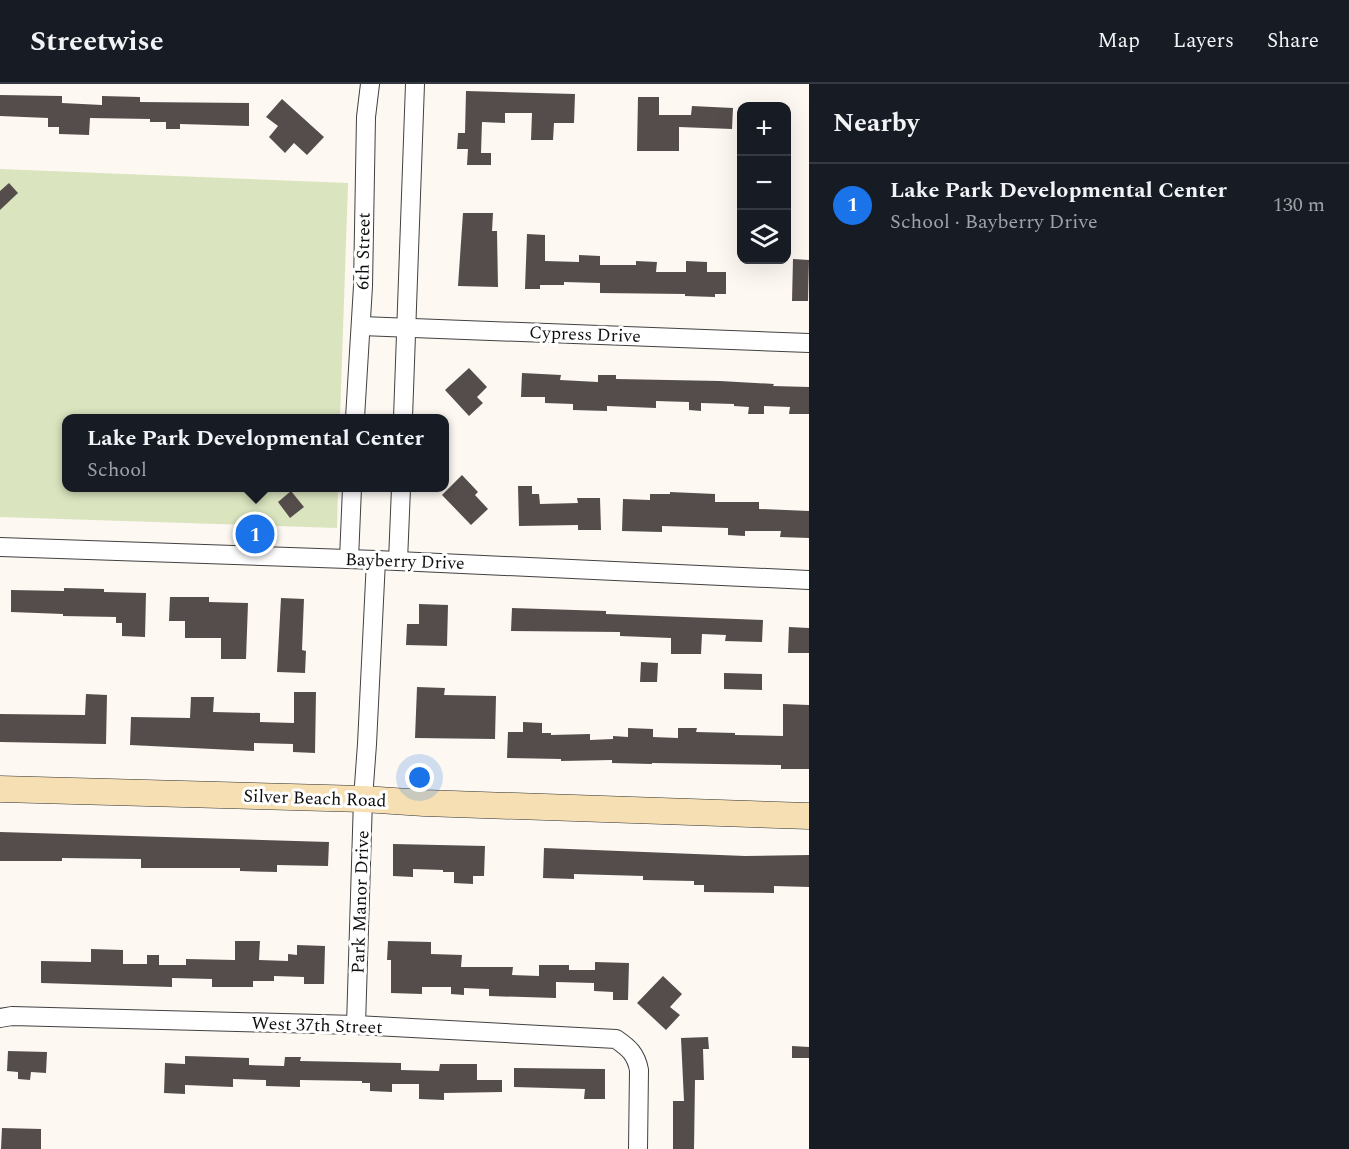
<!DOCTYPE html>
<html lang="en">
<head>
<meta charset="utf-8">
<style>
	:root { --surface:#171b24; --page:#242831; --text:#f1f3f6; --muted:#9ea1a6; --line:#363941; --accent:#1a73e8 }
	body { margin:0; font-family:Spectral,serif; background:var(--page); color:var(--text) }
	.controls { position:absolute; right:18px; top:18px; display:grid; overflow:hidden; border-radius:12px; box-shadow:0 6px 24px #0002 }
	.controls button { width:54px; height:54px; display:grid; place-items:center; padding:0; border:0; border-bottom:2px solid var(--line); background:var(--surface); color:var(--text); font:30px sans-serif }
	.you { position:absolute; left:420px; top:694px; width:21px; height:21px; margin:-15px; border:4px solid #fff; border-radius:50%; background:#1a73e8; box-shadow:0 0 0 9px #1a73e833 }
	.badge { display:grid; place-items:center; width:39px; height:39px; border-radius:50%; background:var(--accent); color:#fff; font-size:20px; font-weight:700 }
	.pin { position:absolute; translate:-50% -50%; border:3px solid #fff; box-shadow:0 2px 6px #0006 }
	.popup { position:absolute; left:62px; top:330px; width:387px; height:78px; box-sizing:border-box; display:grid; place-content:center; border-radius:12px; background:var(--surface); filter:drop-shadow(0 2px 4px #0005); font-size:20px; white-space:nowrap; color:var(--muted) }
	.popup b { font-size:22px; color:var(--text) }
	.popup::after { content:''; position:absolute; left:50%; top:100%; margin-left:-12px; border:12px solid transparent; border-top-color:var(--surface) }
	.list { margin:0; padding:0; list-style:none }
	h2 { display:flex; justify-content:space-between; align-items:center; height:78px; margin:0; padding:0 24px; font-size:26px }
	h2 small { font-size:20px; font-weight:400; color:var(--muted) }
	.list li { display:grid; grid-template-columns:39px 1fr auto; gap:18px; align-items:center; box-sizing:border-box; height:84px; padding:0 24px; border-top:2px solid var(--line) }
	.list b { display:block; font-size:22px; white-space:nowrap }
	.list p { margin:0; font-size:20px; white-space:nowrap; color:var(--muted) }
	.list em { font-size:20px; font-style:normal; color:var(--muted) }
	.icon { flex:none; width:33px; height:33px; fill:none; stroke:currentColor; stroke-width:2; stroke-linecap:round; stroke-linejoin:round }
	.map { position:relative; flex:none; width:809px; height:1065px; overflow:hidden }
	header { display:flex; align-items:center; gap:36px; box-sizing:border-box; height:84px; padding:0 30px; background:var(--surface); border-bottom:2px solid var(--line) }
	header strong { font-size:28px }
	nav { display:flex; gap:33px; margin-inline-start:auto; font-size:21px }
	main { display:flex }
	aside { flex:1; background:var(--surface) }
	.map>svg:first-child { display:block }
	.green { fill:#dae4be }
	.building { fill:#554d4c }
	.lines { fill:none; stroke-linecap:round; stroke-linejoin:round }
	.street-casing { stroke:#414141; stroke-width:20 }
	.secondary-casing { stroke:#303030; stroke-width:27 }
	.street { stroke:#fff; stroke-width:18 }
	.secondary { stroke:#f6e0b3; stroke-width:26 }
	.labels { text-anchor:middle; stroke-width:6; stroke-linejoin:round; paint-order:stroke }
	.street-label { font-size:18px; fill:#0e0e0e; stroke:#fff }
</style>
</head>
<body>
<header>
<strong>Streetwise</strong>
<nav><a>Map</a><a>Layers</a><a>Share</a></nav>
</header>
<main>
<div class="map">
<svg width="809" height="1065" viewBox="0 0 809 1065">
	<rect width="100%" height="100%" fill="#fdf8f1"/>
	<polygon class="green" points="0,85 348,99 340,334 66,334 66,404 338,404 337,444 0,433"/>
	<g class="building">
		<polygon points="466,7 575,10 574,39 554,39 553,56 531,56 532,29 505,29 505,39 482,38 481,69 491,69 491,81 467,81 468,65 457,65 458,49 465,49"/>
		<polygon points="0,11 62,12 62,19 102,21 102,12 140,13 140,18 249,19 249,42 180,40 180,45 166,45 166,38 150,38 150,35 90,34 89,51 59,50 59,43 48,43 48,34 0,32"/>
		<polygon points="638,13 659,13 659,31 691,31 692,22 733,24 732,45 679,43 679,67 637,67"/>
		<polygon points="282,15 324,53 307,71 294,59 285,69 269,53 278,42 266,33"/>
		<polygon points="9,99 18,109 0,126 0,107"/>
		<polygon points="463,129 493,129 492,147 497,147 498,203 458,202"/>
		<polygon points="527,150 545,151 545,177 579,178 579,171 600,172 600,181 636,181 636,177 657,178 656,188 686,188 686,177 707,178 707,188 726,188 726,210 715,210 715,213 685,212 685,210 600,209 600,199 564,198 564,201 540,201 540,205 525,205"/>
		<polygon points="793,175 809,176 808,217 792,217"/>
		<polygon points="469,284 487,303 477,313 483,319 469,332 445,306"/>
		<polygon points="522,289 561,291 560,296 598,298 598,291 616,291 616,295 720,297 774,300 773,302 809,303 809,330 789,330 790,323 764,322 764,330 748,330 749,323 734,322 734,320 701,319 701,327 689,326 689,318 656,317 656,324 607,322 607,327 573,326 573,320 545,319 545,313 521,313"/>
		<polygon points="462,391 478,408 475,411 488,425 471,441 442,411"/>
		<polygon points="518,402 532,402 532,410 539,410 540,420 578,419 577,414 600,414 601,446 578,446 578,441 519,442"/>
		<polygon points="291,407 304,423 290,434 278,418"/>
		<polygon points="670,408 715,410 715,418 759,418 759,425 809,427 809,454 780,453 781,447 745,447 745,452 728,451 728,444 662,442 662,448 622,447 623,415 650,416 650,410 670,410"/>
		<polygon points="64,504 104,505 104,508 146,509 145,553 122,552 122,539 116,539 116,533 63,532 63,530 11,528 11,506 64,507"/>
		<polygon points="170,513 209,513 209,518 248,519 246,575 221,575 221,554 185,554 185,537 169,537"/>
		<polygon points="281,514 304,515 302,566 306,567 305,589 277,588"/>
		<polygon points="419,520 448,521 447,562 406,561 407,540 419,540"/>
		<polygon points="512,524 606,527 606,530 763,536 762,558 725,557 726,551 702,550 701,570 671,570 671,554 620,552 620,548 511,547"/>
		<polygon points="789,543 809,544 809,569 788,569"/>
		<polygon points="641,578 658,579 657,598 640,598"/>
		<polygon points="724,589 762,590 762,606 724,605"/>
		<polygon points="417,603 445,604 444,611 496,612 495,655 415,654"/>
		<polygon points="294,608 316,608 315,669 293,668 293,660 254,659 254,667 130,661 131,633 190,634 191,613 214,613 213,628 260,629 260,638 294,639"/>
		<polygon points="86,610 107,611 106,660 0,658 0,630 85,631"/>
		<polygon points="783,620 809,621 809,685 781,685 781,681 652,679 652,680 612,679 612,676 561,677 561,675 507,674 508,648 523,648 523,638 542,639 542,649 551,649 551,651 590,650 590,656 613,655 613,652 628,653 628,644 653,645 653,653 678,654 678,644 697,644 696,648 735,649 735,651 783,652"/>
		<polygon points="0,748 329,758 328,782 277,781 277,788 240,787 240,784 141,784 141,775 62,774 62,777 0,777"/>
		<polygon points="393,760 485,762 484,792 473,792 473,800 454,799 454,788 443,788 443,786 413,785 413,793 393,792"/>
		<polygon points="544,764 745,772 809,771 809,803 774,802 774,809 704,808 704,801 694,801 694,797 643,796 643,792 574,790 574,795 543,794"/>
		<polygon points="235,857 260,857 259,876 288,877 288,870 297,871 297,861 325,862 324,900 304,900 304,893 274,892 274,897 253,897 253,903 212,903 212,895 172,894 172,903 41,899 41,877 91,878 91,865 123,866 123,880 147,880 147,871 159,871 159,881 186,881 186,875 235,876"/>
		<polygon points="388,857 431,858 431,870 462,871 461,883 513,883 512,891 539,892 539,881 569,881 569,886 595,886 595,878 629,879 628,916 613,916 613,908 594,907 594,899 556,898 556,914 489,912 489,905 464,904 464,911 451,910 451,903 422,903 422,910 391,909 391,876 387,876"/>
		<polygon points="663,892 682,910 670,923 680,931 666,946 637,919"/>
		<polygon points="708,953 709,965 703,965 704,996 695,996 694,1065 673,1065 673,1017 684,1017 681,954"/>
		<polygon points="792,962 809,963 809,974 792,974"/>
		<polygon points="8,967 47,968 46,989 31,988 30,996 18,995 18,988 7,987"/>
		<polygon points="185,972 249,974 249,981 284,982 285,973 301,973 300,977 401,979 401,986 439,987 440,980 477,980 477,996 502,996 502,1008 444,1009 444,1016 419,1015 419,1000 392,1000 392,1008 370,1007 370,999 362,999 362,997 300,996 300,1003 266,1002 266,996 233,995 233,1003 185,1001 185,1010 164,1009 165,979 185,980"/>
		<polygon points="514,984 605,985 605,1015 584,1015 585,1005 514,1003"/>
		<polygon points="2,1044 41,1045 41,1065 1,1065"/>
	</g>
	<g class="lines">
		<defs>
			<g id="street">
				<polyline points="361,242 809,259"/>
				<polyline points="355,334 363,202 366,33 370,0"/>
				<polyline points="403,334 415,0"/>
				<polyline points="0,463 376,476 809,496"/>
				<polyline points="349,475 352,404"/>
				<polyline points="398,477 401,404"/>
				<path d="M 0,934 L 12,932 L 356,941 L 616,955 C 629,964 636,970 639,986 L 638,1065"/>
				<polyline points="356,941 363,715 367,660 376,476"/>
			</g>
			<polyline id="secondary" points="0,705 363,715 424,719 809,732"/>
		</defs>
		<use href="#street" class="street-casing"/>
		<use href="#secondary" class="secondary-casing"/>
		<use href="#street" class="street"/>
		<use href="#secondary" class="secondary"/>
	</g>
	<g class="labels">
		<g class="street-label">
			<text transform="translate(363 167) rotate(-89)" y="6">6th Street</text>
			<text transform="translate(585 250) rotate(2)" y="6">Cypress Drive</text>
			<text transform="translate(405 477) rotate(2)" y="6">Bayberry Drive</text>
			<text transform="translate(315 714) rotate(2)" y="6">Silver Beach Road</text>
			<text transform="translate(360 818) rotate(-88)" y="6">Park Manor Drive</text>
			<text transform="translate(317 941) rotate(2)" y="6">West 37th Street</text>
		</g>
	</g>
</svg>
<div class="controls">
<button>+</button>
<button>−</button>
<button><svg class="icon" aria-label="layers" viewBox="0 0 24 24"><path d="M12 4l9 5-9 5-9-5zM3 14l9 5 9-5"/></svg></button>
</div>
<div class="you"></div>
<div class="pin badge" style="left:255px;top:450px">1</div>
<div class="popup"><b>Lake Park Developmental Center</b>School</div>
</div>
<aside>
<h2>Nearby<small></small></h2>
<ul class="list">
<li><span class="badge">1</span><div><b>Lake Park Developmental Center</b><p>School · Bayberry Drive</p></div><em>130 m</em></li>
</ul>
</aside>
</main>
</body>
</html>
